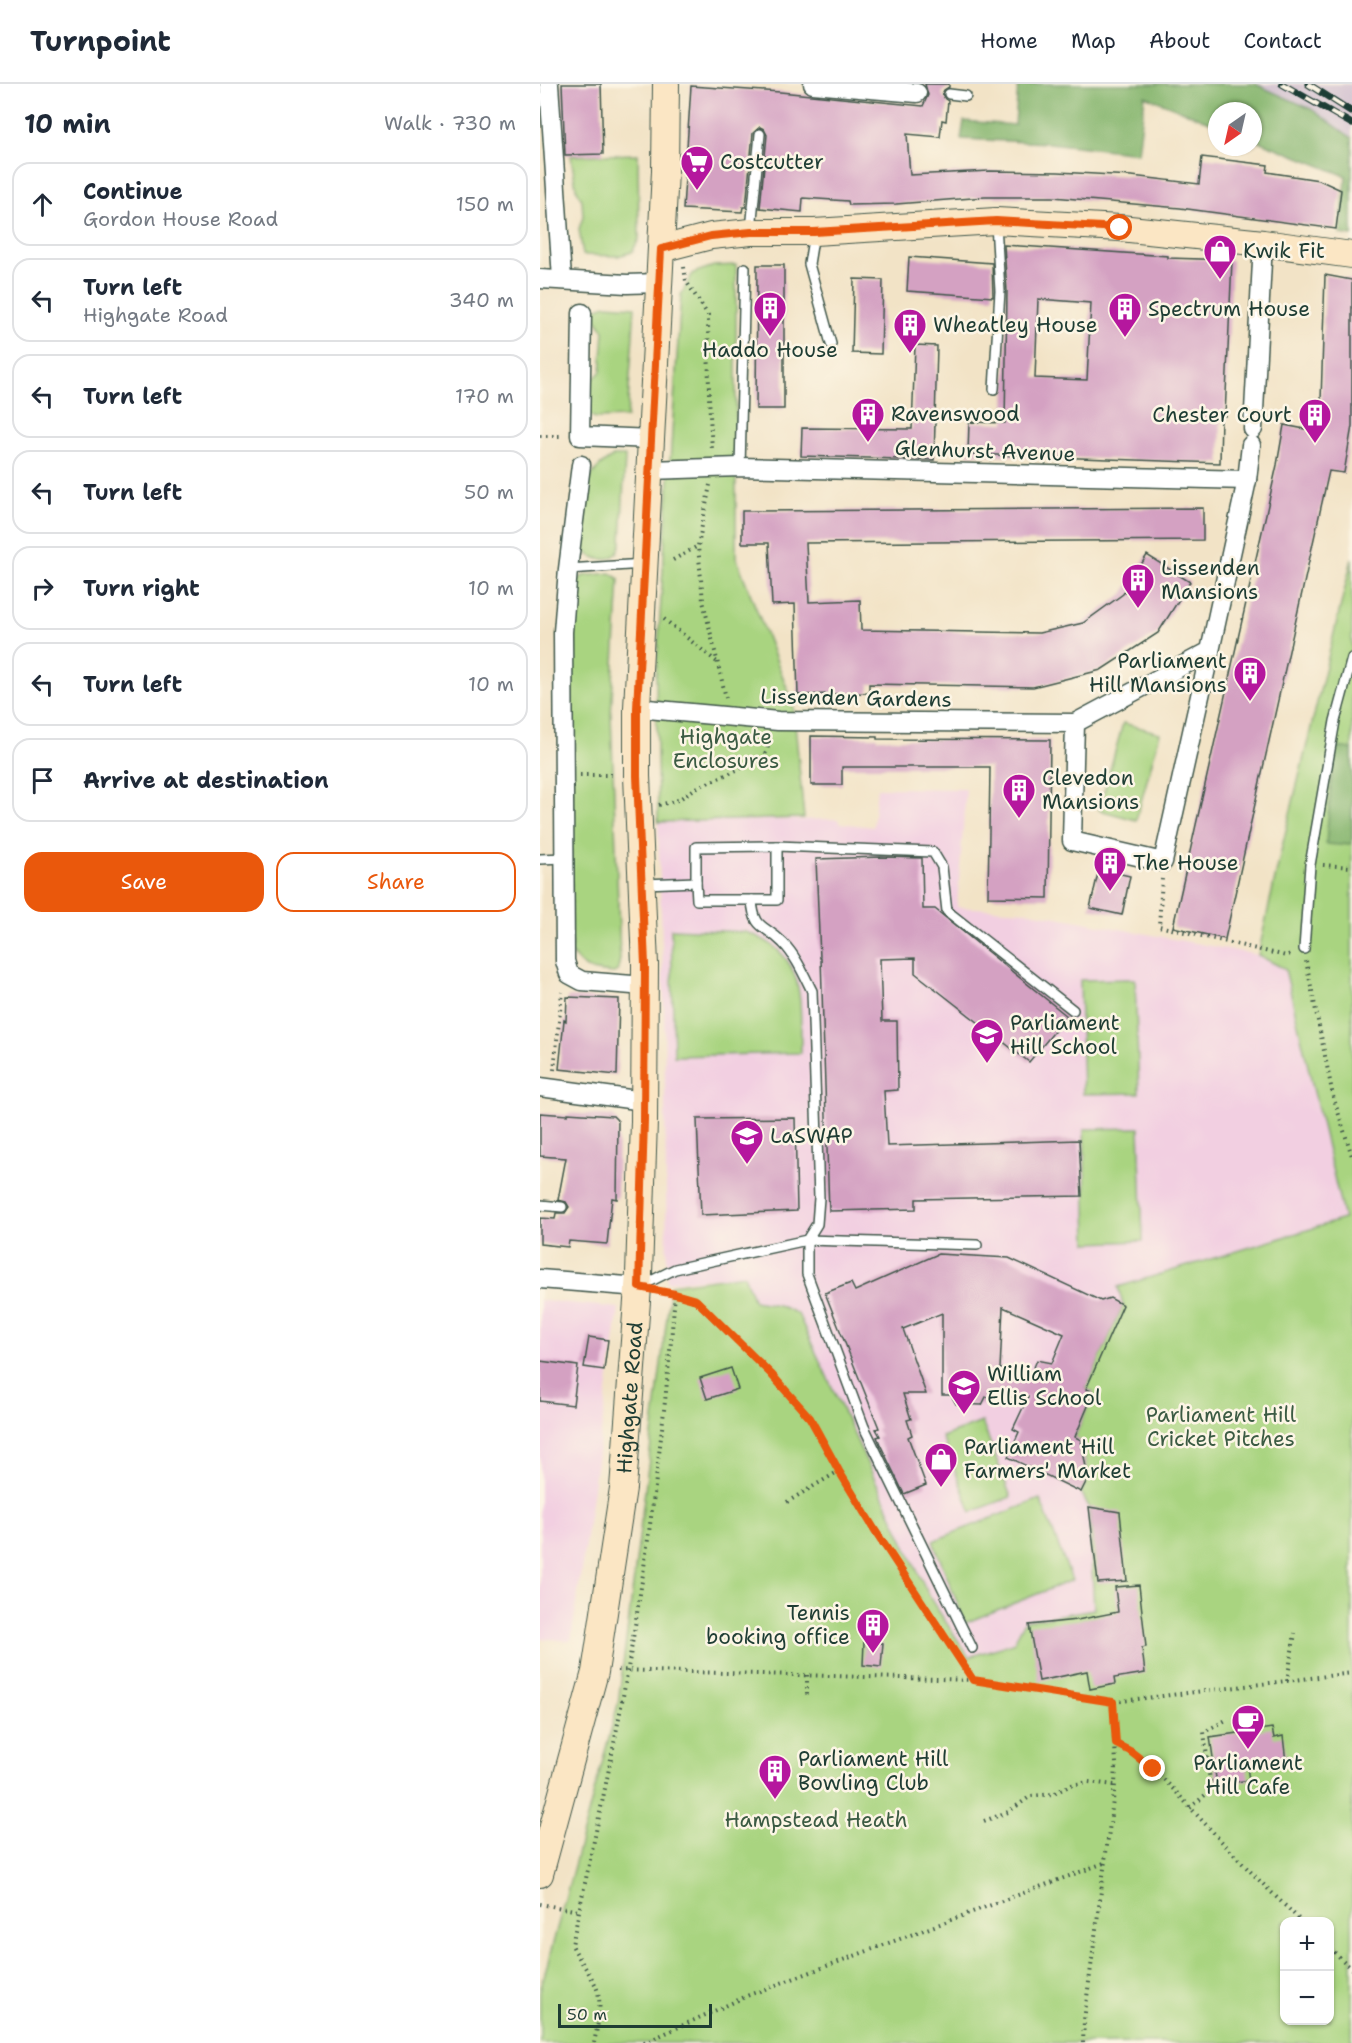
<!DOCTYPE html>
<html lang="en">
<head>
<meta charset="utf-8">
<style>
	:root { --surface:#fff; --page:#f6f6f7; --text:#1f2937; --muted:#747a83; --line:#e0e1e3; --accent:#ea580c }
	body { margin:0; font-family:"Shantell Sans",sans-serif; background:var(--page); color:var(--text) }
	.controls { position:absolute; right:18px; bottom:18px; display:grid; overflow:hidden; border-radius:12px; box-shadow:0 2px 4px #0004 }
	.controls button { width:54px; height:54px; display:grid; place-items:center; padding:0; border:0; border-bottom:2px solid var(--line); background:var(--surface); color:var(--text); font:30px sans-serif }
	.compass { position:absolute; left:668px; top:18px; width:54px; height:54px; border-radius:50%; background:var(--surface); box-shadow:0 2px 4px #0004; rotate:214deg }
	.scale { position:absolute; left:18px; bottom:15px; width:154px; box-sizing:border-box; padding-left:6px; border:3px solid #1f3d34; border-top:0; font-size:16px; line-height:21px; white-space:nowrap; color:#1f3d34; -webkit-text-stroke:4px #fcf5e5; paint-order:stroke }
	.stop { position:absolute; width:18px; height:18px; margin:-14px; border:4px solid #ea580c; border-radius:50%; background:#fff }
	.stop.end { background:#ea580c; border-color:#fff; box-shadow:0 2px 6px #0008 }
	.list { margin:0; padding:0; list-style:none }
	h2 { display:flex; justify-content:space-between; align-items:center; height:78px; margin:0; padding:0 24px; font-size:26px }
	h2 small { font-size:20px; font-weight:400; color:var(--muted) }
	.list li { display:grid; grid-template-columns:39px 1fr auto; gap:18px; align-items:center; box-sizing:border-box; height:84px; margin:0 12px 12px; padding:0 12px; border:2px solid var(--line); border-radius:18px }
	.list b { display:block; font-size:22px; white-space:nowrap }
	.list p { margin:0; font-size:20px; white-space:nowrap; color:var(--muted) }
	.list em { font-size:20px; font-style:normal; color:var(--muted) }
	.actions { display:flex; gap:12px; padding:18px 24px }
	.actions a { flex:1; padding:14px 0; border:2px solid var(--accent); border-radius:18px; text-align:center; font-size:21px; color:var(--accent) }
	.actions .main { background:var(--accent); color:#fff }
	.icon { flex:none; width:33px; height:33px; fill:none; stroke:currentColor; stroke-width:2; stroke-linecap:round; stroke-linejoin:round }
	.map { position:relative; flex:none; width:812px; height:1959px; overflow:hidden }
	header { display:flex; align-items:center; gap:36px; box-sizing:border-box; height:84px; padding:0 30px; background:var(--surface); border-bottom:2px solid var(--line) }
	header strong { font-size:28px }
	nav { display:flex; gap:33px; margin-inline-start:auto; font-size:21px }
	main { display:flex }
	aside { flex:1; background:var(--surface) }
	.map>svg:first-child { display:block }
	.built { fill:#f2cfe1 }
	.industrial { fill:#cfbdcf }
	.green { fill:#a9d480; stroke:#64885a; stroke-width:1.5; fill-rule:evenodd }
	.forest { fill:#86b66e; stroke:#527a51; stroke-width:1.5 }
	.building { fill:#d4a1c2; fill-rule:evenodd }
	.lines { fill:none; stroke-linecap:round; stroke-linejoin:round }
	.lane-casing { stroke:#3f564a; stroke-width:12 }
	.street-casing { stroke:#3f564a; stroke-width:21 }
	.secondary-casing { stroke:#3f564a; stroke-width:28 }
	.path { stroke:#3f564a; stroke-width:4; stroke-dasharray:1.5 4.5; stroke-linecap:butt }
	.lane { stroke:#fff; stroke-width:9 }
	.street { stroke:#fff; stroke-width:18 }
	.secondary { stroke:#fbe6c4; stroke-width:26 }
	.rail-casing { stroke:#1f3d34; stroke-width:7 }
	.rail { stroke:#fcf5e5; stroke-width:4.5; stroke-dasharray:14; stroke-linecap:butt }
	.route { stroke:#ea580c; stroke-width:8 }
	.labels { text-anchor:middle; stroke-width:5; stroke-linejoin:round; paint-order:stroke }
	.poi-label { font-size:21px; fill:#1f3d34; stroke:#fcf5e5; text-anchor:start }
	.street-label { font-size:21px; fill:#1f3d34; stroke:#fcf5e5 }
	.park-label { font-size:21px; fill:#3b5b43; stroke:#fcf5e5 }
</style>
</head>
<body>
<header>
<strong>Turnpoint</strong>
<nav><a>Home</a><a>Map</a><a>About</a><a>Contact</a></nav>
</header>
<main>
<aside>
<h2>10 min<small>Walk · 730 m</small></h2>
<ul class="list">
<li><svg class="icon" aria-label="ahead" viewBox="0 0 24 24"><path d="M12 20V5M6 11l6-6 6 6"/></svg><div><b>Continue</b><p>Gordon House Road</p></div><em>150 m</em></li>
<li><svg class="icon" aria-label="left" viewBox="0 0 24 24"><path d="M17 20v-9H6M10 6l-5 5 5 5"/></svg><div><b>Turn left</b><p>Highgate Road</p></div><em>340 m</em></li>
<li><svg class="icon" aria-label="left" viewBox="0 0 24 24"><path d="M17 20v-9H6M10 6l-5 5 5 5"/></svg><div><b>Turn left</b></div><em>170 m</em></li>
<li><svg class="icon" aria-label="left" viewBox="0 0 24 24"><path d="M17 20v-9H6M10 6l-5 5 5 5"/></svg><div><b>Turn left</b></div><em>50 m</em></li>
<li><svg class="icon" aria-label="right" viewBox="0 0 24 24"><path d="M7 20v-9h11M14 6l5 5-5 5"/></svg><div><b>Turn right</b></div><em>10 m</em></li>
<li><svg class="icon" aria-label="left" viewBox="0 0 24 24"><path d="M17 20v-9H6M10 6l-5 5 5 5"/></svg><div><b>Turn left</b></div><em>10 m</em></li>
<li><svg class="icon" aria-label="arrive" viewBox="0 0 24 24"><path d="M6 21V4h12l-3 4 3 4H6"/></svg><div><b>Arrive at destination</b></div></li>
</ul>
<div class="actions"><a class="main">Save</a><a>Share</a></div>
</aside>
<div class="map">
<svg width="812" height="1959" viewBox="0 0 812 1959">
	<rect width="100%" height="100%" fill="#fcf5e5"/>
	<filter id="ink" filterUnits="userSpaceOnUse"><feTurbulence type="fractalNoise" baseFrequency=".0167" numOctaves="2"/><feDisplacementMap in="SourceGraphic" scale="12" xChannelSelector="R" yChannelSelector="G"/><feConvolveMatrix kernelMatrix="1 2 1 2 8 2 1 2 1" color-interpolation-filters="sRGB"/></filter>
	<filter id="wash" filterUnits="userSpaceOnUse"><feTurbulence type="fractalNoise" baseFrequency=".008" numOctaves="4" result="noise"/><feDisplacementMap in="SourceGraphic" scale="24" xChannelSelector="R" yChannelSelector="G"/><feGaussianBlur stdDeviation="1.35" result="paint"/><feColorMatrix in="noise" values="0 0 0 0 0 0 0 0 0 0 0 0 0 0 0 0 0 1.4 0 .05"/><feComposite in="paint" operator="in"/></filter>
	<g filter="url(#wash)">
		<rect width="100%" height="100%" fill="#f2e3c6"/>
		<g class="built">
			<polygon points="337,704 426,705 417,823 485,827 718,871 745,885 785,1042 804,1135 578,1203 583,1221 546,1304 554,1308 535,1353 541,1356 548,1394 541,1408 549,1423 554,1526 485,1537 473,1559 429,1574 390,1514 258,1230 238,1221 214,1217 204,1191 127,1198 124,918 118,738 298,735 299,739 333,743"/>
			<polygon points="0,1216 79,1224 31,1557 0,1554"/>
		</g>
		<polygon class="industrial" points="715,0 812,0 812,54 771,25"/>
		<g class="green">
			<polygon points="98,70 99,155 92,168 78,172 43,171 39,145 43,133 42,116 36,104 31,72"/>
			<polygon points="196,181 196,473 253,619 264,734 118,738 116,592 141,211 153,189 174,182"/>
			<polygon points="66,221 95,223 87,333 56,334 46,330 47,300 61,288 64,247 54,232 55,225"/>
			<path d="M 74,372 L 85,372 L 81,459 C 80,462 79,466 77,469 C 65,482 44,472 39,459 C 43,422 37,392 74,372 Z"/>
			<path d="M 812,475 L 812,1959 L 0,1959 L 0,1907 L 78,1620 L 131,1201 L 204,1191 L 214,1217 L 238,1221 L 258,1230 L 390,1514 L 429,1573 L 473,1559 L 485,1537 L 554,1525 L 549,1423 L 541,1408 L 548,1394 L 541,1357 L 535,1353 L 554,1308 L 546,1305 L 583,1221 L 578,1203 L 804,1135 L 745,885 L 718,871 L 742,763 ZM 744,1838 L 790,1838 L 790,1936 L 744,1936 Z"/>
			<path d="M 71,489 L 79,495 L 71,631 L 80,874 L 78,886 L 74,889 C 52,887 45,888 31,869 L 32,546 L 36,497 L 43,492 Z"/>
			<polygon points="583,639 620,649 596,736 559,726"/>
			<path d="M 131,845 L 206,848 C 268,869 260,916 261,969 L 134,972 Z"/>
			<polygon points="595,895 599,1009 543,1010 540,896"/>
			<polygon points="599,1044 603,1157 547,1159 544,1045"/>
			<polygon points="442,1338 471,1413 431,1428 402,1353"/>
			<polygon points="500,1415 532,1496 425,1539 393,1457"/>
		</g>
		<g class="forest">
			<polygon points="478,0 715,0 771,25 812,54 812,152 800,150 806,92 713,55 713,27 677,27 677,41 605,12 598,69 509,59 421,55 424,37 475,41"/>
			<polygon points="794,663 812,665 812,759 801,761 786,760"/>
		</g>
		<g id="blocks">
			<g class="building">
				<polygon points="22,0 61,0 63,70 25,71"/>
				<polygon points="385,0 409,0 409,3 404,6 402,10 405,15 408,17 406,37 402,36 400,53 367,50 370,91 450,87 518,88 592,92 659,100 662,73 728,81 727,88 779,96 801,106 796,145 640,124 513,113 445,113 356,120 309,121 308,117 263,114 262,128 220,124 227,51 224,45 220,43 213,49 206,123 203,123 202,128 143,125 151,2 240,8 383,22 388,11"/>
				<path d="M 464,161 L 628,172 L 628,174 L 692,176 L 685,332 L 681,332 L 680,379 L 428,370 L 429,338 L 465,339 L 467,207 ZM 498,215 L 551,219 L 547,296 L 495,294 Z"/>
				<polygon points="369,173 452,179 453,213 367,207"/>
				<polygon points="217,181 244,181 244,325 216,325"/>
				<polygon points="785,191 812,196 812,342 804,389 789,387 685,855 633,843 737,381 744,341 780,348"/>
				<polygon points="314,195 343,196 341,270 312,269"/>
				<polygon points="375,261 397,262 394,376 261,372 262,344 372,345"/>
				<polygon points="663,424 663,456 266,459 269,518 320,516 321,546 499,549 543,539 583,510 607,471 650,498 618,549 561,586 493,603 329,600 329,609 258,611 255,520 232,521 229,459 202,459 202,427"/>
				<polygon points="271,652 337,653 337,655 510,656 508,814 448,813 450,683 302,683 302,701 271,701"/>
				<polygon points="342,773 382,774 383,825 395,825 527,932 489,978 375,889 375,874 340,875 342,937 357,937 358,1006 344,1007 347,1062 539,1056 542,1112 376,1115 376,1125 289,1127 281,874 280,874 276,775"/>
				<polygon points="559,785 590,792 582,831 550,824"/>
				<polygon points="27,913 79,915 77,991 19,985 24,936 26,937"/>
				<polygon points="0,1029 28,1031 28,1029 73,1032 78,1037 77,1115 72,1114 67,1160 29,1157 28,1163 0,1160 0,1134 15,1135 16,1129 25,1129 29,1123 26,1118 18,1116 26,1074 0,1072"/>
				<polygon points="255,1034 257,1127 161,1131 157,1035"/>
				<path d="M 398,1170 L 469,1174 L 561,1217 L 570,1214 L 583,1221 L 546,1305 L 554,1308 L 535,1353 L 541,1356 L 548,1394 L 541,1408 L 468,1373 L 479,1348 L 473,1345 L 488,1313 L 446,1313 L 442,1321 L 416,1320 L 411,1311 L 402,1311 L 402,1229 L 363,1245 L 386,1310 L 363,1310 L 371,1335 L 367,1336 L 372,1351 L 368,1353 L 386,1401 L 364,1410 L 340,1360 L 337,1353 L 340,1352 L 336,1345 L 339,1344 L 285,1209 L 311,1199 L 315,1207 ZM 463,1223 L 524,1250 L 512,1279 L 497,1276 L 492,1288 L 460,1285 Z"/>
				<polygon points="49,1253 68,1256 64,1286 44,1283"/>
				<polygon points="0,1277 38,1282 33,1321 0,1317"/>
				<polygon points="191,1284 198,1305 167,1315 160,1294"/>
				<polygon points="549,1423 580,1428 587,1497 558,1499"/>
				<polygon points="599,1501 606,1563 602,1564 605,1589 574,1594 575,1600 550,1605 547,1587 499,1597 489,1541 537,1536 578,1528 575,1503"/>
				<polygon points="324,1558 343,1559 341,1583 323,1581"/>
				<polygon points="732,1644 734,1654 743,1652 746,1678 707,1683 709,1696 677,1701 670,1653"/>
			</g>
		</g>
	</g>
	<g filter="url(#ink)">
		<use href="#blocks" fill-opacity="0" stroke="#3f564a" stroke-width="1.5"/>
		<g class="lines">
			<defs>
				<g id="lane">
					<polyline points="409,10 426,12"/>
					<polyline points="211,146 220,50"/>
					<polyline points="274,149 269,180 291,260"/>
					<polyline points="454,305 460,207 456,140"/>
					<polyline points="200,383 205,184"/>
					<polyline points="28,485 104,480"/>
					<polyline points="0,775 24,774"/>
					<polyline points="104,800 156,798 156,763 237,762 393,768 402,783 407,827 533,926"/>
					<polyline points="212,816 237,816 237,762"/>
					<polyline points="764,865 770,781 795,637 812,574"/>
					<polyline points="0,1121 22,1123"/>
					<path d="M 101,1202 L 135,1185 L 267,1156 L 277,1140 L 279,1114 L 272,907 C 264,891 256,872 243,859 C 225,840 214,847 212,816 L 157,816 L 156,798"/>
					<polyline points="432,1564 324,1343 267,1190 267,1156 437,1161"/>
				</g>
				<g id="street">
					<polyline points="9,0 22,195"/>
					<polyline points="273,0 377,9"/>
					<polyline points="0,195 87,200 118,199"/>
					<polyline points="42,229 40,352 112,355"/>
					<polyline points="713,345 723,159"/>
					<polyline points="41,381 28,485 23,548 25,877 29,890 42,897 105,902"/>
					<polyline points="110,386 200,383 707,396"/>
					<polyline points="97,624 238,637 535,639 670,567 707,396 711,361"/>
					<polyline points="535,639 532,757 623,778 670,567"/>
					<polyline points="0,1003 104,1017"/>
					<polyline points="0,1195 99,1203"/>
				</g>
				<g id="secondary">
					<polyline points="121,165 171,152 211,148 274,148 456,137 580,144 723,159 812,171"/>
					<path id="s1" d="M 0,1790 L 55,1588 L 83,1404 L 99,1190 L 104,1037 L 105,881 L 97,692 L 97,624 L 125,87 L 126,0"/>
				</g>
			</defs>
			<use href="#lane" class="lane-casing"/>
			<use href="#street" class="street-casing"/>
			<use href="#secondary" class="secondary-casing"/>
			<g class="path">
				<polyline points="144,183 146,197 168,231 169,313 172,366"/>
				<polyline points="0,352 23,352"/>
				<polyline points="170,401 158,462 163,517 186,614"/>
				<polyline points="133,476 158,462"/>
				<polyline points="124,535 177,578"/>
				<polyline points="40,691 75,691"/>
				<polyline points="119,721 138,716 156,704 224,674 231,654"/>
				<polyline points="783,781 812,783"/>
				<polyline points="622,795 619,842 746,872 752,869"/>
				<polyline points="766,877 793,1012 812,1072"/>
				<polyline points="14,986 22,908"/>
				<polyline points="123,1208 156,1217 231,1290 270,1334 299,1387 336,1448 433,1595"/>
				<polyline points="247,1418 299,1387"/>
				<polyline points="78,1586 433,1596 573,1618 812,1589"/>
				<polyline points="267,1591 267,1611"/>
				<polyline points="747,1597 755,1549"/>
				<path d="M 576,1660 C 614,1678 642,1716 671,1746 C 700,1778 731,1808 762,1838"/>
				<polyline points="650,1724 671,1706 664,1648 688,1635"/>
				<polyline points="444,1737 468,1728 491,1712 513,1710 531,1701 548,1698 575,1701"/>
				<polyline points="0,1820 39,1827"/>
				<polyline points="790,1864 812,1885"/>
				<path d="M 54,1959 C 58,1939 64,1917 54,1898 C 47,1885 38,1874 32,1861 C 51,1769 72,1677 88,1584 C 109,1461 125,1335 135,1210"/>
				<polyline points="104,1959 209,1911 564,1779"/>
				<polyline points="543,1959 544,1936 575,1701 576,1680 573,1618"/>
			</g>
			<use href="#lane" class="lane"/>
			<use href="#street" class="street"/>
			<use href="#secondary" class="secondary"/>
			<defs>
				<g id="rail">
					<polyline points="742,0 812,40"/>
					<polyline points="768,0 812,28"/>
				</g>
			</defs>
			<use href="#rail" class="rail-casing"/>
			<use href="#rail" class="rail"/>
		</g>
	</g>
	<g class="lines" filter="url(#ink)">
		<polyline class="route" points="580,144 456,137 274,148 211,148 171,152 121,165 97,624 97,692 105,881 104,1036 99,1203 135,1210 156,1216 231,1290 270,1334 299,1387 336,1448 433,1596 573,1618 576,1660 590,1667 613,1685"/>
	</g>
	<defs>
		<symbol id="supermarket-pin" viewBox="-11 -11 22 30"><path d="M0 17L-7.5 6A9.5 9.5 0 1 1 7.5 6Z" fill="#b5179e" stroke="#fcf5e5"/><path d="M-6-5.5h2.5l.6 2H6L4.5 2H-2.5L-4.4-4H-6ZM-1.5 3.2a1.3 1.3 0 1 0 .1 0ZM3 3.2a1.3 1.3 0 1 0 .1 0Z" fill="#fff"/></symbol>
		<symbol id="shop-pin" viewBox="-11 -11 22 30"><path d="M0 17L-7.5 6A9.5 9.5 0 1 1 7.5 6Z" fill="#b5179e" stroke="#fcf5e5"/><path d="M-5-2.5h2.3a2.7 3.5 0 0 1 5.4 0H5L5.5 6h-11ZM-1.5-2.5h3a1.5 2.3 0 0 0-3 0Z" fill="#fff"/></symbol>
		<symbol id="building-pin" viewBox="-11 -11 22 30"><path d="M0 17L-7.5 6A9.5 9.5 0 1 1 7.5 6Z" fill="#b5179e" stroke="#fcf5e5"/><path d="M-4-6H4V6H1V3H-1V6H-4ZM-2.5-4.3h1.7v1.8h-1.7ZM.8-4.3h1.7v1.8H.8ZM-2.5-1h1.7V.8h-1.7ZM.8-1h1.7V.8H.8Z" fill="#fff"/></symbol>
		<symbol id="school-pin" viewBox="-11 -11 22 30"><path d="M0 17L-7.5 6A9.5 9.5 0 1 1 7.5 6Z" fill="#b5179e" stroke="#fcf5e5"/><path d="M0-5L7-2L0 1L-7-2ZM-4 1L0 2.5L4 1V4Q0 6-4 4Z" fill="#fff"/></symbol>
		<symbol id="university-pin" viewBox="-11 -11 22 30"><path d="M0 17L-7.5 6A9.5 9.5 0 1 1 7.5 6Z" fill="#b5179e" stroke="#fcf5e5"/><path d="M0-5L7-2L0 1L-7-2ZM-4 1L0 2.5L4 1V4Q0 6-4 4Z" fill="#fff"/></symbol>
		<symbol id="cafe-pin" viewBox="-11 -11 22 30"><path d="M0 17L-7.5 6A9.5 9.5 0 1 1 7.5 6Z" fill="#b5179e" stroke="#fcf5e5"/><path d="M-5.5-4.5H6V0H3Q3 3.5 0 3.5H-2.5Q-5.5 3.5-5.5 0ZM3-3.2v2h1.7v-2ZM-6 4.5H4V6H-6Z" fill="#fff"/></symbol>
	</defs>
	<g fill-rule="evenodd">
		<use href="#supermarket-pin" x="138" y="59" width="38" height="52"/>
		<use href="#shop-pin" x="661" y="148" width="38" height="52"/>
		<use href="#building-pin" x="211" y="205" width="38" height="52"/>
		<use href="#building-pin" x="566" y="206" width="38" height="52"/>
		<use href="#building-pin" x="351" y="222" width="38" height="52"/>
		<use href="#building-pin" x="309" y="311" width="38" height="52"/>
		<use href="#building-pin" x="756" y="312" width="38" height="52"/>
		<use href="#building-pin" x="579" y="477" width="38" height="52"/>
		<use href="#building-pin" x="691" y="570" width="38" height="52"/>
		<use href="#building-pin" x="460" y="687" width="38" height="52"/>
		<use href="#building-pin" x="551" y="760" width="38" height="52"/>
		<use href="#school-pin" x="428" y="932" width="38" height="52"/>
		<use href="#university-pin" x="188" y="1033" width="38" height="52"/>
		<use href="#school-pin" x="405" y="1283" width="38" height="52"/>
		<use href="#shop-pin" x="382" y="1356" width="38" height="52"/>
		<use href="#building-pin" x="314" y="1522" width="38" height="52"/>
		<use href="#cafe-pin" x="689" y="1618" width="38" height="52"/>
		<use href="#building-pin" x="216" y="1668" width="38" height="52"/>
	</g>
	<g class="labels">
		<g class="poi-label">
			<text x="180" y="85">Costcutter</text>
			<text x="703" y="174">Kwik Fit</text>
			<text x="608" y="232">Spectrum House</text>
			<text x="393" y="248">Wheatley House</text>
			<text x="230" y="273" text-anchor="middle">Haddo House</text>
			<text x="351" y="337">Ravenswood</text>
			<text x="752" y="338" text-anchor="end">Chester Court</text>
			<text x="621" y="491">Lissenden<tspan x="621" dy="24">Mansions</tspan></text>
			<text x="687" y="584" text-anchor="end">Parliament<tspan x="687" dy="24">Hill Mansions</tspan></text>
			<text x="502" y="701">Clevedon<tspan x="502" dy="24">Mansions</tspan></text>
			<text x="593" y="786">The House</text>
			<text x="470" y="946">Parliament<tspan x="470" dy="24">Hill School</tspan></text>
			<text x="230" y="1059">LaSWAP</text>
			<text x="447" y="1297">William<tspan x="447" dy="24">Ellis School</tspan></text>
			<text x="424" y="1370">Parliament Hill<tspan x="424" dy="24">Farmers' Market</tspan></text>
			<text x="310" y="1536" text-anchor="end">Tennis<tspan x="310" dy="24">booking office</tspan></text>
			<text x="258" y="1682">Parliament Hill<tspan x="258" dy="24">Bowling Club</tspan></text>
			<text x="708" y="1686" text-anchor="middle">Parliament<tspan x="708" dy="24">Hill Cafe</tspan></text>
		</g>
		<g class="street-label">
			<text transform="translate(445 367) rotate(2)" y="7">Glenhurst Avenue</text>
			<text transform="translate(316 614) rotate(1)" y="7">Lissenden Gardens</text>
			<text dy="7" stroke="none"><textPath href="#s1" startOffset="486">Highgate Road</textPath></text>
		</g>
		<g class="park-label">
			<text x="186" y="660">Highgate<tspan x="186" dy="24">Enclosures</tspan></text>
			<text x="681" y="1338">Parliament Hill<tspan x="681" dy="24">Cricket Pitches</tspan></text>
			<text x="276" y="1743">Hampstead Heath</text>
		</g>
	</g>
</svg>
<div class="controls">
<button>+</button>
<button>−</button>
</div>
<svg class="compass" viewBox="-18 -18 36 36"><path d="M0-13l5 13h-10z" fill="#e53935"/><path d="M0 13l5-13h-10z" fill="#747a83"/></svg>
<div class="scale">50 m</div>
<div class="stop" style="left:580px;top:144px"></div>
<div class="stop end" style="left:613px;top:1685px"></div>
</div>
</main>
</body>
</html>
